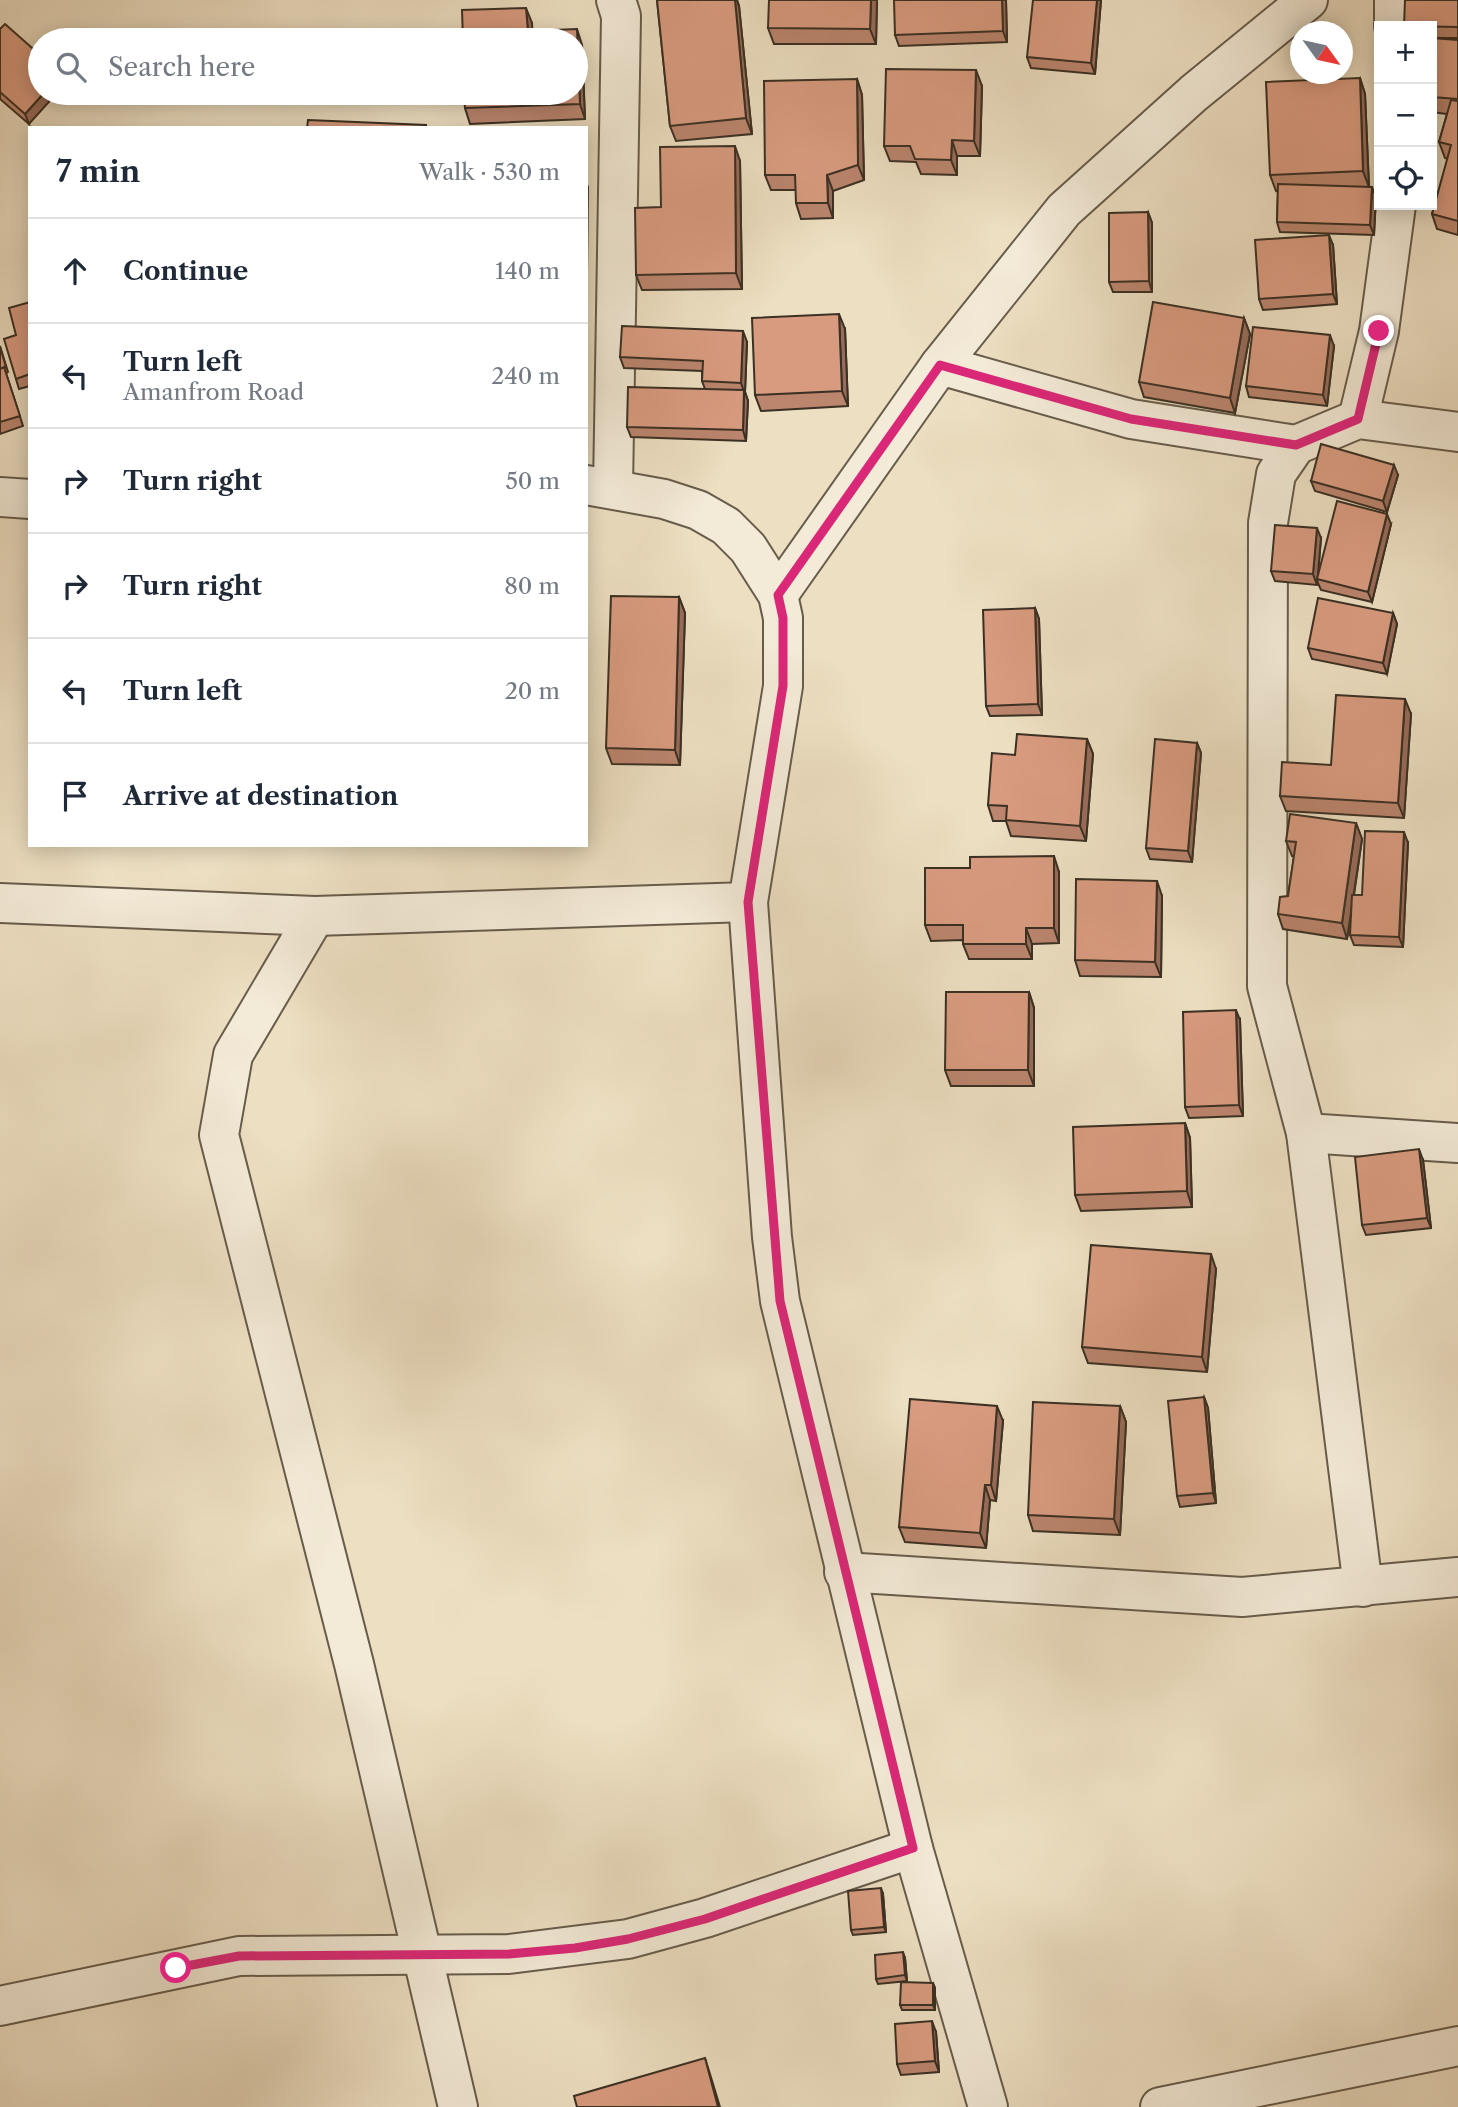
<!DOCTYPE html>
<html lang="en">
<head>
<meta charset="utf-8">
<style>
	:root { --surface:#fff; --page:#f6f6f7; --text:#1f2937; --muted:#747a83; --line:#e0e1e3 }
	body { margin:0; font-family:"Libre Caslon Text",serif; background:var(--page); color:var(--text) }
	.controls { position:absolute; right:21px; top:21px; display:grid; overflow:hidden; border-radius:0px; box-shadow:0 4px 18px #0003 }
	.controls button { width:63px; height:63px; display:grid; place-items:center; padding:0; border:0; border-bottom:2px solid var(--line); background:var(--surface); color:var(--text); font:35px sans-serif }
	.compass { position:absolute; left:1290px; top:21px; width:63px; height:63px; border-radius:50%; background:var(--surface); box-shadow:0 4px 18px #0003; rotate:123deg }
	.stop { position:absolute; width:21px; height:21px; margin:-16px; border:5px solid #db2777; border-radius:50%; background:#fff }
	.stop.end { background:#db2777; border-color:#fff; box-shadow:0 2px 7px #0008 }
	.list { margin:0; padding:0; list-style:none }
	h2 { display:flex; justify-content:space-between; align-items:center; height:91px; margin:0; padding:0 28px; font-size:30px }
	h2 small { font-size:23px; font-weight:400; color:var(--muted) }
	.list li { display:grid; grid-template-columns:46px 1fr auto; gap:21px; align-items:center; box-sizing:border-box; height:105px; padding:0 28px; border-top:2px solid var(--line) }
	.list b { display:block; font-size:26px; white-space:nowrap }
	.list p { margin:0; font-size:23px; white-space:nowrap; color:var(--muted) }
	.list em { font-size:23px; font-style:normal; color:var(--muted) }
	.icon { flex:none; width:38px; height:38px; fill:none; stroke:currentColor; stroke-width:2; stroke-linecap:round; stroke-linejoin:round }
	.map { position:relative; flex:none; width:1458px; height:2107px; overflow:hidden }
	.search { position:absolute; background:var(--surface); box-shadow:0 4px 18px #0003; left:28px; top:28px; width:560px; height:77px; display:flex; align-items:center; gap:18px; box-sizing:border-box; padding:0 24px; border-radius:38px; color:var(--muted); font-size:26px }
	.panel { position:absolute; background:var(--surface); box-shadow:0 4px 18px #0003; left:28px; top:126px; width:560px; height:721px; border-radius:0px }
	.map>svg:first-child { display:block }
	.lines { fill:none; stroke-linecap:round; stroke-linejoin:round }
	.minor-casing { stroke:#675c4b; stroke-width:42 }
	.minor { stroke:#f3ead7; stroke-width:38 }
	.wall { fill:#bb856e; stroke:#3a3023; stroke-width:2 }
	.shaded-wall { fill:#986c5a; stroke:#3a3023; stroke-width:2 }
	.building { fill:#d99b80; stroke:#3a3023; stroke-width:2 }
	.route { stroke:#db2777; stroke-width:9 }
</style>
</head>
<body>
<div class="map">
<svg width="1458" height="2107" viewBox="0 0 1458 2107">
	<rect width="100%" height="100%" fill="#eddfc2"/>
	<filter id="stains"><feTurbulence type="fractalNoise" baseFrequency=".00286" numOctaves="4"/><feColorMatrix values="0 0 0 0 .2 0 0 0 0 .09 0 0 0 0 .02 0 0 0 .5 -.17"/></filter>
	<radialGradient id="worn" r=".72"><stop offset=".6" stop-color="#630" stop-opacity="0"/><stop offset="1" stop-color="#630" stop-opacity=".3"/></radialGradient>
	<g class="lines">
		<defs>
			<g id="minor">
				<polyline points="1394,0 1394,26"/>
				<polyline points="940,365 1131,419 1296,445"/>
				<polyline points="1358,419 1379,331 1396,205"/>
				<polyline points="586,485 664,499 698,510 726,526 748,548 778,595 783,618 783,686 748,902 772,1237 780,1301 913,1848 988,2107"/>
				<polyline points="613,488 621,16 616,0"/>
				<polyline points="0,497 30,499"/>
				<polyline points="778,595 940,365 1064,210 1194,93 1308,0"/>
				<polyline points="0,903 315,916 748,902"/>
				<polyline points="315,916 233,1055 219,1135 354,1664 458,2107"/>
				<polyline points="1306,1133 1458,1143"/>
				<polyline points="844,1572 1242,1597 1458,1577"/>
				<polyline points="1363,1587 1306,1133 1267,986 1268,523 1276,474 1296,445 1358,419 1458,432"/>
				<polyline points="0,2006 239,1956 509,1954 628,1939 705,1918 913,1848"/>
				<polyline points="1160,2107 1458,2046"/>
			</g>
		</defs>
		<use href="#minor" class="minor-casing"/>
		<use href="#minor" class="minor"/>
	</g>
	<g class="wall">
		<polygon points="657,0 737,0 739,6 752,134 676,141 670,126"/>
		<polygon points="877,0 876,44 774,44 768,28"/>
		<polygon points="1006,0 1007,42 899,46 895,35"/>
		<polygon points="1101,0 1095,74 1031,68 1027,57"/>
		<polygon points="1458,0 1458,38 1432,38 1432,26"/>
		<polygon points="532,23 532,31 582,45 585,119 470,124 465,108 463,40"/>
		<polygon points="0,29 29,124 0,99"/>
		<polygon points="1432,38 1458,40 1458,235 1437,229 1432,214 1448,159 1445,158 1439,142 1447,114 1432,112"/>
		<polygon points="1360,78 1365,94 1369,187 1376,197 1374,235 1280,232 1277,222 1278,190 1276,191 1270,175"/>
		<polygon points="857,79 862,95 864,180 833,191 833,218 801,219 796,203 796,190 771,190 765,175"/>
		<polygon points="982,86 980,156 957,156 957,175 921,174 916,162 890,161 884,146"/>
		<polygon points="740,161 742,289 642,290 636,275 661,207"/>
		<polygon points="1148,212 1152,223 1152,292 1113,292 1109,282"/>
		<polygon points="1333,245 1337,304 1263,310 1259,299"/>
		<polygon points="30,302 30,386 19,389 16,379 16,335"/>
		<polygon points="1244,318 1250,334 1235,413 1144,397 1139,382"/>
		<polygon points="845,329 848,406 761,411 755,395"/>
		<polygon points="747,342 745,392 748,401 746,441 631,437 627,427 705,389 702,381 702,371 624,368 620,357"/>
		<polygon points="0,346 8,372 6,373 23,426 0,434"/>
		<polygon points="1334,346 1327,406 1249,397 1246,386"/>
		<polygon points="1398,475 1387,512 1315,491 1311,481"/>
		<polygon points="1391,524 1372,602 1321,590 1317,581 1317,585 1275,581 1271,571 1321,538 1318,576"/>
		<polygon points="679,597 685,613 680,765 612,764 606,748"/>
		<polygon points="1035,608 1039,619 1042,715 990,716 986,706"/>
		<polygon points="1393,613 1397,624 1387,674 1312,659 1308,648"/>
		<polygon points="1411,714 1404,818 1286,811 1280,796 1331,765"/>
		<polygon points="1087,739 1093,754 1086,841 1011,836 1006,821 993,821 988,805 1015,755"/>
		<polygon points="1197,743 1201,753 1192,862 1150,859 1146,848"/>
		<polygon points="1356,823 1362,839 1354,895 1362,895 1408,843 1403,947 1354,945 1350,935 1351,915 1347,939 1283,929 1278,914 1288,896 1294,857 1292,856 1286,841"/>
		<polygon points="1059,872 1059,943 1032,944 1032,959 969,959 963,944 963,940 931,941 925,925"/>
		<polygon points="1162,896 1161,977 1080,976 1075,960"/>
		<polygon points="1029,992 1034,1008 1034,1086 951,1086 945,1070"/>
		<polygon points="1240,1020 1243,1116 1189,1118 1185,1107"/>
		<polygon points="1185,1123 1190,1138 1192,1207 1081,1211 1075,1195"/>
		<polygon points="1423,1160 1431,1228 1366,1235 1362,1225"/>
		<polygon points="1216,1269 1207,1372 1088,1363 1082,1347"/>
		<polygon points="1204,1397 1208,1408 1216,1503 1180,1507 1177,1496"/>
		<polygon points="1120,1406 1126,1422 1120,1535 1033,1531 1028,1515"/>
		<polygon points="1003,1421 996,1501 990,1500 986,1548 905,1542 899,1527"/>
		<polygon points="883,1894 886,1932 853,1935 851,1930"/>
		<polygon points="905,1958 907,1981 878,1984 876,1979"/>
		<polygon points="933,1983 935,1988 935,2010 902,2010 900,2005"/>
		<polygon points="936,2032 939,2072 901,2075 897,2064"/>
	</g>
	<g class="shaded-wall">
		<polygon points="735,0 737,0 739,6 752,134 746,118"/>
		<polygon points="871,0 877,0 876,44 870,29"/>
		<polygon points="1002,0 1006,0 1007,42 1003,31"/>
		<polygon points="1097,0 1101,0 1095,74 1091,63"/>
		<polygon points="526,8 532,23 533,40 528,31"/>
		<polygon points="577,29 582,45 585,119 580,104"/>
		<polygon points="976,70 982,86 980,156 974,141"/>
		<polygon points="1360,78 1365,94 1369,187 1363,171"/>
		<polygon points="857,79 862,95 864,180 858,165"/>
		<polygon points="44,93 57,93 29,124 25,114"/>
		<polygon points="952,140 957,156 957,175 951,160"/>
		<polygon points="735,146 740,161 742,289 736,273"/>
		<polygon points="827,175 833,191 833,218 828,203"/>
		<polygon points="586,183 588,187 587,276 586,273"/>
		<polygon points="1372,187 1376,197 1374,235 1370,225"/>
		<polygon points="1148,212 1152,223 1152,292 1149,281"/>
		<polygon points="1329,235 1333,245 1337,304 1333,294"/>
		<polygon points="839,314 845,329 848,406 842,391"/>
		<polygon points="1244,318 1250,334 1235,413 1230,398"/>
		<polygon points="743,331 747,342 745,392 748,401 746,441 743,430 744,392 741,383"/>
		<polygon points="1330,335 1334,346 1327,406 1323,395"/>
		<polygon points="1394,465 1398,475 1387,512 1383,501"/>
		<polygon points="1387,514 1391,524 1372,602 1368,592"/>
		<polygon points="1317,528 1321,538 1317,585 1313,574"/>
		<polygon points="679,597 685,613 680,765 675,750"/>
		<polygon points="1035,608 1039,619 1042,715 1038,704"/>
		<polygon points="1393,613 1397,624 1387,674 1383,663"/>
		<polygon points="1405,699 1411,714 1404,818 1398,803"/>
		<polygon points="1087,739 1093,754 1086,841 1080,826"/>
		<polygon points="1197,743 1201,753 1192,862 1188,851"/>
		<polygon points="1356,823 1362,839 1347,939 1342,923"/>
		<polygon points="1404,832 1408,843 1403,947 1399,937"/>
		<polygon points="1054,856 1059,872 1059,943 1054,928"/>
		<polygon points="1157,881 1162,896 1161,977 1155,962"/>
		<polygon points="1026,928 1032,944 1032,959 1026,944"/>
		<polygon points="1029,992 1034,1008 1034,1086 1028,1070"/>
		<polygon points="1236,1010 1240,1020 1243,1116 1239,1105"/>
		<polygon points="1185,1123 1190,1138 1192,1207 1187,1191"/>
		<polygon points="1419,1149 1423,1160 1431,1228 1427,1218"/>
		<polygon points="1211,1254 1216,1269 1207,1372 1202,1357"/>
		<polygon points="1204,1397 1208,1408 1216,1503 1213,1493"/>
		<polygon points="997,1406 1003,1421 996,1501 991,1485"/>
		<polygon points="1120,1406 1126,1422 1120,1535 1114,1519"/>
		<polygon points="985,1485 990,1500 986,1548 980,1533"/>
		<polygon points="881,1888 883,1894 886,1932 884,1927"/>
		<polygon points="903,1952 905,1958 907,1981 905,1975"/>
		<polygon points="933,1983 935,1988 935,2010 933,2005"/>
		<polygon points="932,2021 936,2032 939,2072 935,2061"/>
		<polygon points="705,2058 710,2074 720,2107 718,2107"/>
	</g>
	<g class="building">
		<polygon points="657,0 735,0 746,118 670,126"/>
		<polygon points="769,0 871,0 870,29 768,28"/>
		<polygon points="894,0 1002,0 1003,31 895,35"/>
		<polygon points="1033,0 1097,0 1091,63 1027,57"/>
		<polygon points="1405,0 1458,0 1458,27 1404,26"/>
		<polygon points="526,8 528,31 577,29 580,104 465,108 464,93 576,93 576,40 463,40 462,10"/>
		<polygon points="5,24 40,55 40,93 44,93 25,114 0,92 0,29"/>
		<polygon points="1432,38 1458,40 1458,99 1432,97"/>
		<polygon points="886,69 976,70 974,141 952,140 951,160 915,159 910,146 884,146"/>
		<polygon points="1360,78 1363,171 1270,175 1266,82"/>
		<polygon points="857,79 858,165 827,175 828,203 796,203 795,175 765,175 764,81"/>
		<polygon points="1451,100 1458,101 1458,221 1432,214 1451,145 1439,142"/>
		<polygon points="308,120 426,125 426,128 307,128"/>
		<polygon points="735,146 736,273 636,275 635,208 661,207 660,147"/>
		<polygon points="1278,184 1372,187 1370,225 1277,222"/>
		<polygon points="1148,212 1149,281 1109,282 1109,213"/>
		<polygon points="1329,235 1333,294 1259,299 1255,240"/>
		<polygon points="30,302 30,374 16,379 4,339 16,335 9,308"/>
		<polygon points="1153,302 1244,318 1230,398 1139,382"/>
		<polygon points="839,314 842,391 755,395 752,318"/>
		<polygon points="622,326 743,331 741,383 702,381 703,361 620,357"/>
		<polygon points="1253,327 1330,335 1323,395 1246,386"/>
		<polygon points="0,347 6,367 0,369"/>
		<polygon points="4,367 20,416 0,422 0,369"/>
		<polygon points="628,387 744,390 743,430 627,427"/>
		<polygon points="1321,444 1394,465 1383,501 1311,481"/>
		<polygon points="1337,501 1387,514 1368,592 1317,579"/>
		<polygon points="1275,525 1317,528 1313,574 1271,571"/>
		<polygon points="611,596 679,597 675,750 606,748"/>
		<polygon points="1318,598 1393,613 1383,663 1308,648"/>
		<polygon points="1035,608 1038,704 986,706 983,610"/>
		<polygon points="1336,695 1405,699 1398,803 1280,796 1282,762 1331,765"/>
		<polygon points="1017,734 1087,739 1080,826 1006,820 1007,806 988,805 992,753 1015,755"/>
		<polygon points="1155,739 1197,743 1188,851 1146,848"/>
		<polygon points="1290,814 1356,823 1342,923 1278,914 1280,897 1288,896 1296,842 1286,841"/>
		<polygon points="1365,831 1404,832 1399,937 1350,935 1352,895 1362,895"/>
		<polygon points="1054,856 1054,928 1026,928 1026,944 963,944 963,925 925,925 925,868 970,868 970,857"/>
		<polygon points="1076,879 1157,881 1155,962 1075,960"/>
		<polygon points="946,992 1029,992 1028,1070 945,1070"/>
		<polygon points="1236,1010 1239,1105 1185,1107 1183,1012"/>
		<polygon points="1185,1123 1187,1191 1075,1195 1073,1127"/>
		<polygon points="1419,1149 1427,1218 1362,1225 1355,1157"/>
		<polygon points="1091,1245 1211,1254 1202,1357 1082,1347"/>
		<polygon points="1204,1397 1213,1493 1177,1496 1168,1401"/>
		<polygon points="910,1399 997,1406 991,1485 985,1485 980,1533 899,1527"/>
		<polygon points="1033,1402 1120,1406 1114,1519 1028,1515"/>
		<polygon points="881,1888 884,1927 851,1930 848,1891"/>
		<polygon points="903,1952 905,1975 876,1979 875,1955"/>
		<polygon points="901,1982 933,1983 933,2005 900,2005"/>
		<polygon points="932,2021 935,2061 897,2064 895,2024"/>
		<polygon points="705,2058 718,2107 577,2107 574,2096"/>
	</g>
	<g class="lines">
		<polyline class="route" points="176,1968 239,1956 509,1954 575,1948 628,1939 705,1919 913,1848 780,1301 748,902 783,686 783,618 778,595 940,365 1131,419 1296,445 1358,419 1379,331"/>
	</g>
	<rect width="100%" height="100%" filter="url(#stains)"/>
	<rect width="100%" height="100%" fill="url(#worn)"/>
</svg>
<div class="controls">
<button>+</button>
<button>−</button>
<button><svg class="icon" aria-label="locate" viewBox="0 0 24 24"><circle cx="12" cy="12" r="6"/><path d="M12 2v4M12 18v4M2 12h4M18 12h4"/></svg></button>
</div>
<svg class="compass" viewBox="-18 -18 36 36"><path d="M0-13l5 13h-10z" fill="#e53935"/><path d="M0 13l5-13h-10z" fill="#747a83"/></svg>
<div class="stop" style="left:176px;top:1968px"></div>
<div class="stop end" style="left:1379px;top:331px"></div>
<div class="search"><svg class="icon" aria-label="search" viewBox="0 0 24 24"><circle cx="10" cy="10" r="6"/><path d="M15 15l6 6"/></svg>Search here</div>
<section class="panel">
<h2>7 min<small>Walk · 530 m</small></h2>
<ul class="list">
<li><svg class="icon" aria-label="ahead" viewBox="0 0 24 24"><path d="M12 20V5M6 11l6-6 6 6"/></svg><div><b>Continue</b></div><em>140 m</em></li>
<li><svg class="icon" aria-label="left" viewBox="0 0 24 24"><path d="M17 20v-9H6M10 6l-5 5 5 5"/></svg><div><b>Turn left</b><p>Amanfrom Road</p></div><em>240 m</em></li>
<li><svg class="icon" aria-label="right" viewBox="0 0 24 24"><path d="M7 20v-9h11M14 6l5 5-5 5"/></svg><div><b>Turn right</b></div><em>50 m</em></li>
<li><svg class="icon" aria-label="right" viewBox="0 0 24 24"><path d="M7 20v-9h11M14 6l5 5-5 5"/></svg><div><b>Turn right</b></div><em>80 m</em></li>
<li><svg class="icon" aria-label="left" viewBox="0 0 24 24"><path d="M17 20v-9H6M10 6l-5 5 5 5"/></svg><div><b>Turn left</b></div><em>20 m</em></li>
<li><svg class="icon" aria-label="arrive" viewBox="0 0 24 24"><path d="M6 21V4h12l-3 4 3 4H6"/></svg><div><b>Arrive at destination</b></div></li>
</ul>
</section>
</div>
</body>
</html>
